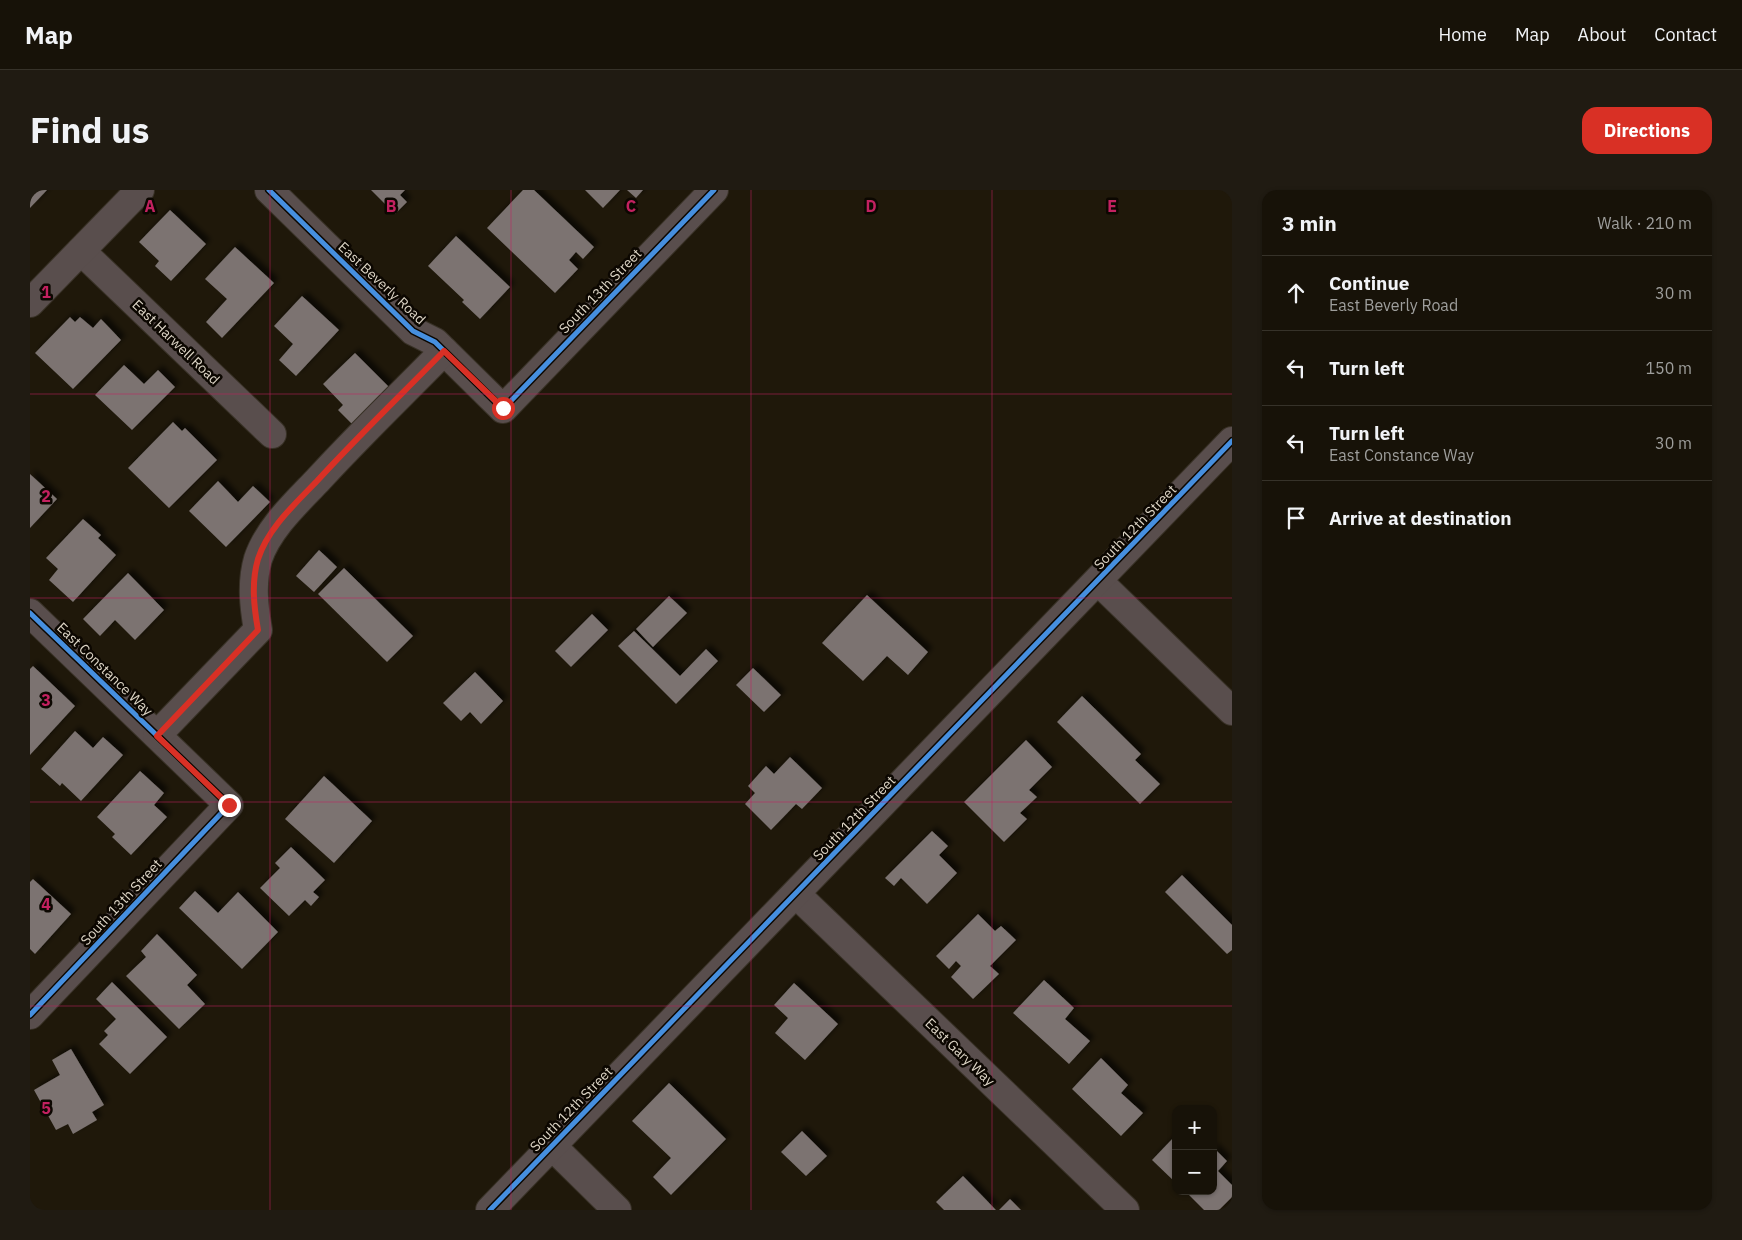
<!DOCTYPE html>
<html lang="en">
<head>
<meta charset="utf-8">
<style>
	:root { --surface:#171208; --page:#201b12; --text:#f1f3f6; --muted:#9e9e9c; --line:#363229; --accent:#d93025 }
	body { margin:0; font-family:"IBM Plex Sans",sans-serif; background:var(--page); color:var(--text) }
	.controls { position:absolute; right:15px; bottom:15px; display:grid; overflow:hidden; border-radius:10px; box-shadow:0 1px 4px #0004 }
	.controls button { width:45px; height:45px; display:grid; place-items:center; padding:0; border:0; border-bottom:1px solid var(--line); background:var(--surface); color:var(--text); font:25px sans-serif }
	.stop { position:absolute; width:15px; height:15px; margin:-11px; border:4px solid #d93025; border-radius:50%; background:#fff }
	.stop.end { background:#d93025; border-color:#fff; box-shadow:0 1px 5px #0008 }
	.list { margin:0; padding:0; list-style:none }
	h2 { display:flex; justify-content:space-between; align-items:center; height:65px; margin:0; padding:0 20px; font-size:21px }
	h2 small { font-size:16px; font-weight:400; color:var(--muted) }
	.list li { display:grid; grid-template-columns:32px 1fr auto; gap:15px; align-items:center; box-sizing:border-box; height:75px; padding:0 20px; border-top:1px solid var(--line) }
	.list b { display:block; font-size:19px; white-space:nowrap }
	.list p { margin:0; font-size:16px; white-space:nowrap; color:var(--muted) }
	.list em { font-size:16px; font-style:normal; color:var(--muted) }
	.icon { flex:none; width:28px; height:28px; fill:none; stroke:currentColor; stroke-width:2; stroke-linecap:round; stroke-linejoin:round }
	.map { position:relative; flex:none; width:1202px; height:1020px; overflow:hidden; border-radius:15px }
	header { display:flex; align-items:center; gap:30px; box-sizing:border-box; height:70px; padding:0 25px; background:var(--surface); border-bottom:1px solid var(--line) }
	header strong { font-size:24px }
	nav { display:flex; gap:28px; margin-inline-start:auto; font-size:18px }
	.intro { display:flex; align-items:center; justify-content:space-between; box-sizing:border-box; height:120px; padding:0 30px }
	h1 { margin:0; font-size:35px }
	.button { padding:12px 22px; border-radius:15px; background:var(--accent); color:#fff; font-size:18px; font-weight:700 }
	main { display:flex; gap:30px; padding:0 30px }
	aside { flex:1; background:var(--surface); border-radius:15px; box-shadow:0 1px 4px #0004 }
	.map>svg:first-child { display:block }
	.building { fill:#7b7371; filter:url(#shadow) }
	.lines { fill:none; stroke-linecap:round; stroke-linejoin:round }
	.minor-casing { stroke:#383126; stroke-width:30 }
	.minor { stroke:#594e4d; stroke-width:28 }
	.cycleway-casing { stroke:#0c0701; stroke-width:8 }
	.cycleway { stroke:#468fdf; stroke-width:5 }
	.route { stroke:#d93025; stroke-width:6 }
	.grid { fill:none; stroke:#c32160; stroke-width:1; stroke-opacity:0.55 }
	.labels { text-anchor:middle; stroke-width:5; stroke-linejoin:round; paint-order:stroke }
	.street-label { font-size:14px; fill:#dcd4c5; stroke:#0c0701 }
	.grid-label { font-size:16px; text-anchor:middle; font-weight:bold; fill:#c32160; stroke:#0c0701; stroke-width:5; stroke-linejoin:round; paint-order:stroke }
</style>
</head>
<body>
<header>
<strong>Map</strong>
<nav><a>Home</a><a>Map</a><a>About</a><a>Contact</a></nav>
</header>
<div class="intro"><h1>Find us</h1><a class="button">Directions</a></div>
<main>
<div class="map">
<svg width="1202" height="1020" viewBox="0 0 1202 1020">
	<defs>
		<filter id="shadow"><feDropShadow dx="4.5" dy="-4.5" stdDeviation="2.5" flood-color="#0009"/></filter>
	</defs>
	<rect width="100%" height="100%" fill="#1f180a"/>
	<g class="building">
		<polygon points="0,0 17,0 0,18"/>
		<polygon points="341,0 375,0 370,5 377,12 365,24"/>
		<polygon points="493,0 504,0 564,57 553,69 546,62 539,70 548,79 525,103 457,38"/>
		<polygon points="555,0 590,0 573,18"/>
		<polygon points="597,0 613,0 606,8"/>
		<polygon points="140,20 176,54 141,91 125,76 129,71 109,52"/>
		<polygon points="426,46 480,97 450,129 432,112 434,110 398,76"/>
		<polygon points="205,57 244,93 192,148 176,132 197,109 175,89"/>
		<polygon points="272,106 309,140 266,186 249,170 263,154 244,136"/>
		<polygon points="40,127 45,132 50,127 63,138 71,129 91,150 43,199 5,163"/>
		<polygon points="325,163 360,198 323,235 308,220 313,215 293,194"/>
		<polygon points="94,175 114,194 128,180 145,197 102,240 65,205"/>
		<polygon points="143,232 152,241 155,238 187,270 139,318 98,278"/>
		<polygon points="0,284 27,309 0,338"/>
		<polygon points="188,291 208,312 223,296 240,312 196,357 159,321"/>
		<polygon points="53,329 71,345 68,348 86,365 43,412 19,390 28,379 16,368"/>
		<polygon points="289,360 307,377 284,402 266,386"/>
		<polygon points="314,378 383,446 357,472 288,404"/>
		<polygon points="98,383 134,420 105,450 85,430 70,446 53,429"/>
		<polygon points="837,405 898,462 878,485 857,466 833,491 792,453"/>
		<polygon points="639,406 657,423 623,457 606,439"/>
		<polygon points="562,424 578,440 541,477 525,461"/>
		<polygon points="604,441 650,486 676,459 688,471 646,514 588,456"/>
		<polygon points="3,476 45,516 0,565 0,479"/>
		<polygon points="723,478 751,505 734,522 706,495"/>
		<polygon points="445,482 473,511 451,534 440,522 431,531 413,513"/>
		<polygon points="1052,506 1111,564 1105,570 1130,594 1110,614 1027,532"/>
		<polygon points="45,541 63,558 73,547 93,565 51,611 32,593 30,596 11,579"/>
		<polygon points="996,550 1022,577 999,600 1007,607 990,623 997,629 974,652 934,612"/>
		<polygon points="760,567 792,598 772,619 766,614 741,640 715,614 725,603 718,596 736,576 744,584"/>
		<polygon points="110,581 134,603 124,615 137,627 101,665 82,647 85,644 67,627"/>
		<polygon points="294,586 342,631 304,673 255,629"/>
		<polygon points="902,641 918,656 909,665 927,683 897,714 871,688 864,696 855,688"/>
		<polygon points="261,657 295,690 283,702 289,707 281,716 275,710 259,726 230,698 250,678 245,673"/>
		<polygon points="1152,685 1202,735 1202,760 1197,764 1135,702"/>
		<polygon points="3,689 41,724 5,764 0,759 0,692"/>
		<polygon points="165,701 188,723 208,702 248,742 212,779 149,718"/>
		<polygon points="948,724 965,741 971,736 986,750 960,776 969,784 943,809 921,787 931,776 926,771 919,779 906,766"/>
		<polygon points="127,744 167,785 157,795 175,814 149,839 96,786 116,767 111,761"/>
		<polygon points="1014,790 1044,818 1035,829 1060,851 1039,874 983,823"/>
		<polygon points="82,792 137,847 100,884 69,854 78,845 74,841 86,829 66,809"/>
		<polygon points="764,793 808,834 775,870 745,843 758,828 744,815"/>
		<polygon points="41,859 74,915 62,922 67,930 43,944 38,934 26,940 4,900 30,885 22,870"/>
		<polygon points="1071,868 1098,895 1091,903 1113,923 1091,946 1042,899"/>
		<polygon points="639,893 696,949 641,1005 623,987 641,968 602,931"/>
		<polygon points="772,941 797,966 776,986 751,962"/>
		<polygon points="1146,945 1146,993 1122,970"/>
		<polygon points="1183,957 1197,971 1188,981 1202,995 1202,1007 1189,1020 1174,1020 1155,1001 1183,1001"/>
		<polygon points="933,986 966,1020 914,1020 906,1012"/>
		<polygon points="980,1009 991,1020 969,1020"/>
	</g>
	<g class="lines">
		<defs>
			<g id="minor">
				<polyline points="239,0 383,141 405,152 473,219 684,0"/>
				<polyline points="51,61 242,244"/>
				<polyline points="0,113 110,0"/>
				<polyline points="1068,391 1202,521"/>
				<polyline points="0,423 199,615 0,825"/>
				<path d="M 127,545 L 228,440 C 224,417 221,393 228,369 C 238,339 265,314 287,291 C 328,246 372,204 414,161"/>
				<polyline points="766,704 1095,1020"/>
				<polyline points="521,955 587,1020"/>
				<polyline points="460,1020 1202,251"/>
			</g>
		</defs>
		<use href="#minor" class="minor-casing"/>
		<use href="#minor" class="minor"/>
		<defs>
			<g id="cycleway">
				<polyline points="239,0 383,141 405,152 473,219 684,0"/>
				<polyline points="0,423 199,615 0,825"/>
				<polyline points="460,1020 1202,251"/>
			</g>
		</defs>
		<use href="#cycleway" class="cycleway-casing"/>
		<use href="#cycleway" class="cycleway"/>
	</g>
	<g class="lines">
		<path class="route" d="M 199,615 L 127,546 L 228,440 C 224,417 221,393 228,369 C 238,338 265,314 287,291 C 328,246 372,204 414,161 L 473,218"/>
	</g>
	<path class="grid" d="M 240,0 L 240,1020M 481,0 L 481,1020M 721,0 L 721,1020M 962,0 L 962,1020M 0,204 L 1202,204M 0,408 L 1202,408M 0,612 L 1202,612M 0,816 L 1202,816"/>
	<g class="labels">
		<g class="street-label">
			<text transform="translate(352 93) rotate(43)" y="5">East Beverly Road</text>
			<text transform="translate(570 101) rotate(-46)" y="5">South 13th Street</text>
			<text transform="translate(146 152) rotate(44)" y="5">East Harwell Road</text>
			<text transform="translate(1105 337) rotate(-46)" y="5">South 12th Street</text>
			<text transform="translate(75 479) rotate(44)" y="5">East Constance Way</text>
			<text transform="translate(824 628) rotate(-46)" y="5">South 12th Street</text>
			<text transform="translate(91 712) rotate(-47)" y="5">South 13th Street</text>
			<text transform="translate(930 862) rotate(44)" y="5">East Gary Way</text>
			<text transform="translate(541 919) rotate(-46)" y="5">South 12th Street</text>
		</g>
	</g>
	<g class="grid-label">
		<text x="120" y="22">A</text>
		<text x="361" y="22">B</text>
		<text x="601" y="22">C</text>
		<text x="841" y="22">D</text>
		<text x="1082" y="22">E</text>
		<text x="16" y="108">1</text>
		<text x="16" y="312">2</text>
		<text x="16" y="516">3</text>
		<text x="16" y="720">4</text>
		<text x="16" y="924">5</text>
	</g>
</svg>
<div class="controls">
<button>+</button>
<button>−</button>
</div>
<div class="stop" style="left:473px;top:218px"></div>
<div class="stop end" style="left:199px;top:615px"></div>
</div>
<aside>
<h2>3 min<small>Walk · 210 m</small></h2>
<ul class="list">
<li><svg class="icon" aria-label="ahead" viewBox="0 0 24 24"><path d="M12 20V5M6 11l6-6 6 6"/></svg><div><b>Continue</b><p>East Beverly Road</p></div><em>30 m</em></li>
<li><svg class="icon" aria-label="left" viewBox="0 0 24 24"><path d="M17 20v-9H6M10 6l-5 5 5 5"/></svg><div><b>Turn left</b></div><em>150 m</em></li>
<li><svg class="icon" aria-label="left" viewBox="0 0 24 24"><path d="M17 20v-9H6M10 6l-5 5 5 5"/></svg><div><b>Turn left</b><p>East Constance Way</p></div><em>30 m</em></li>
<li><svg class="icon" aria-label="arrive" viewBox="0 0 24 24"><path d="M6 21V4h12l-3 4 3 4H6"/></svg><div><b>Arrive at destination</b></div></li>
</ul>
</aside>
</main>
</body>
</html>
